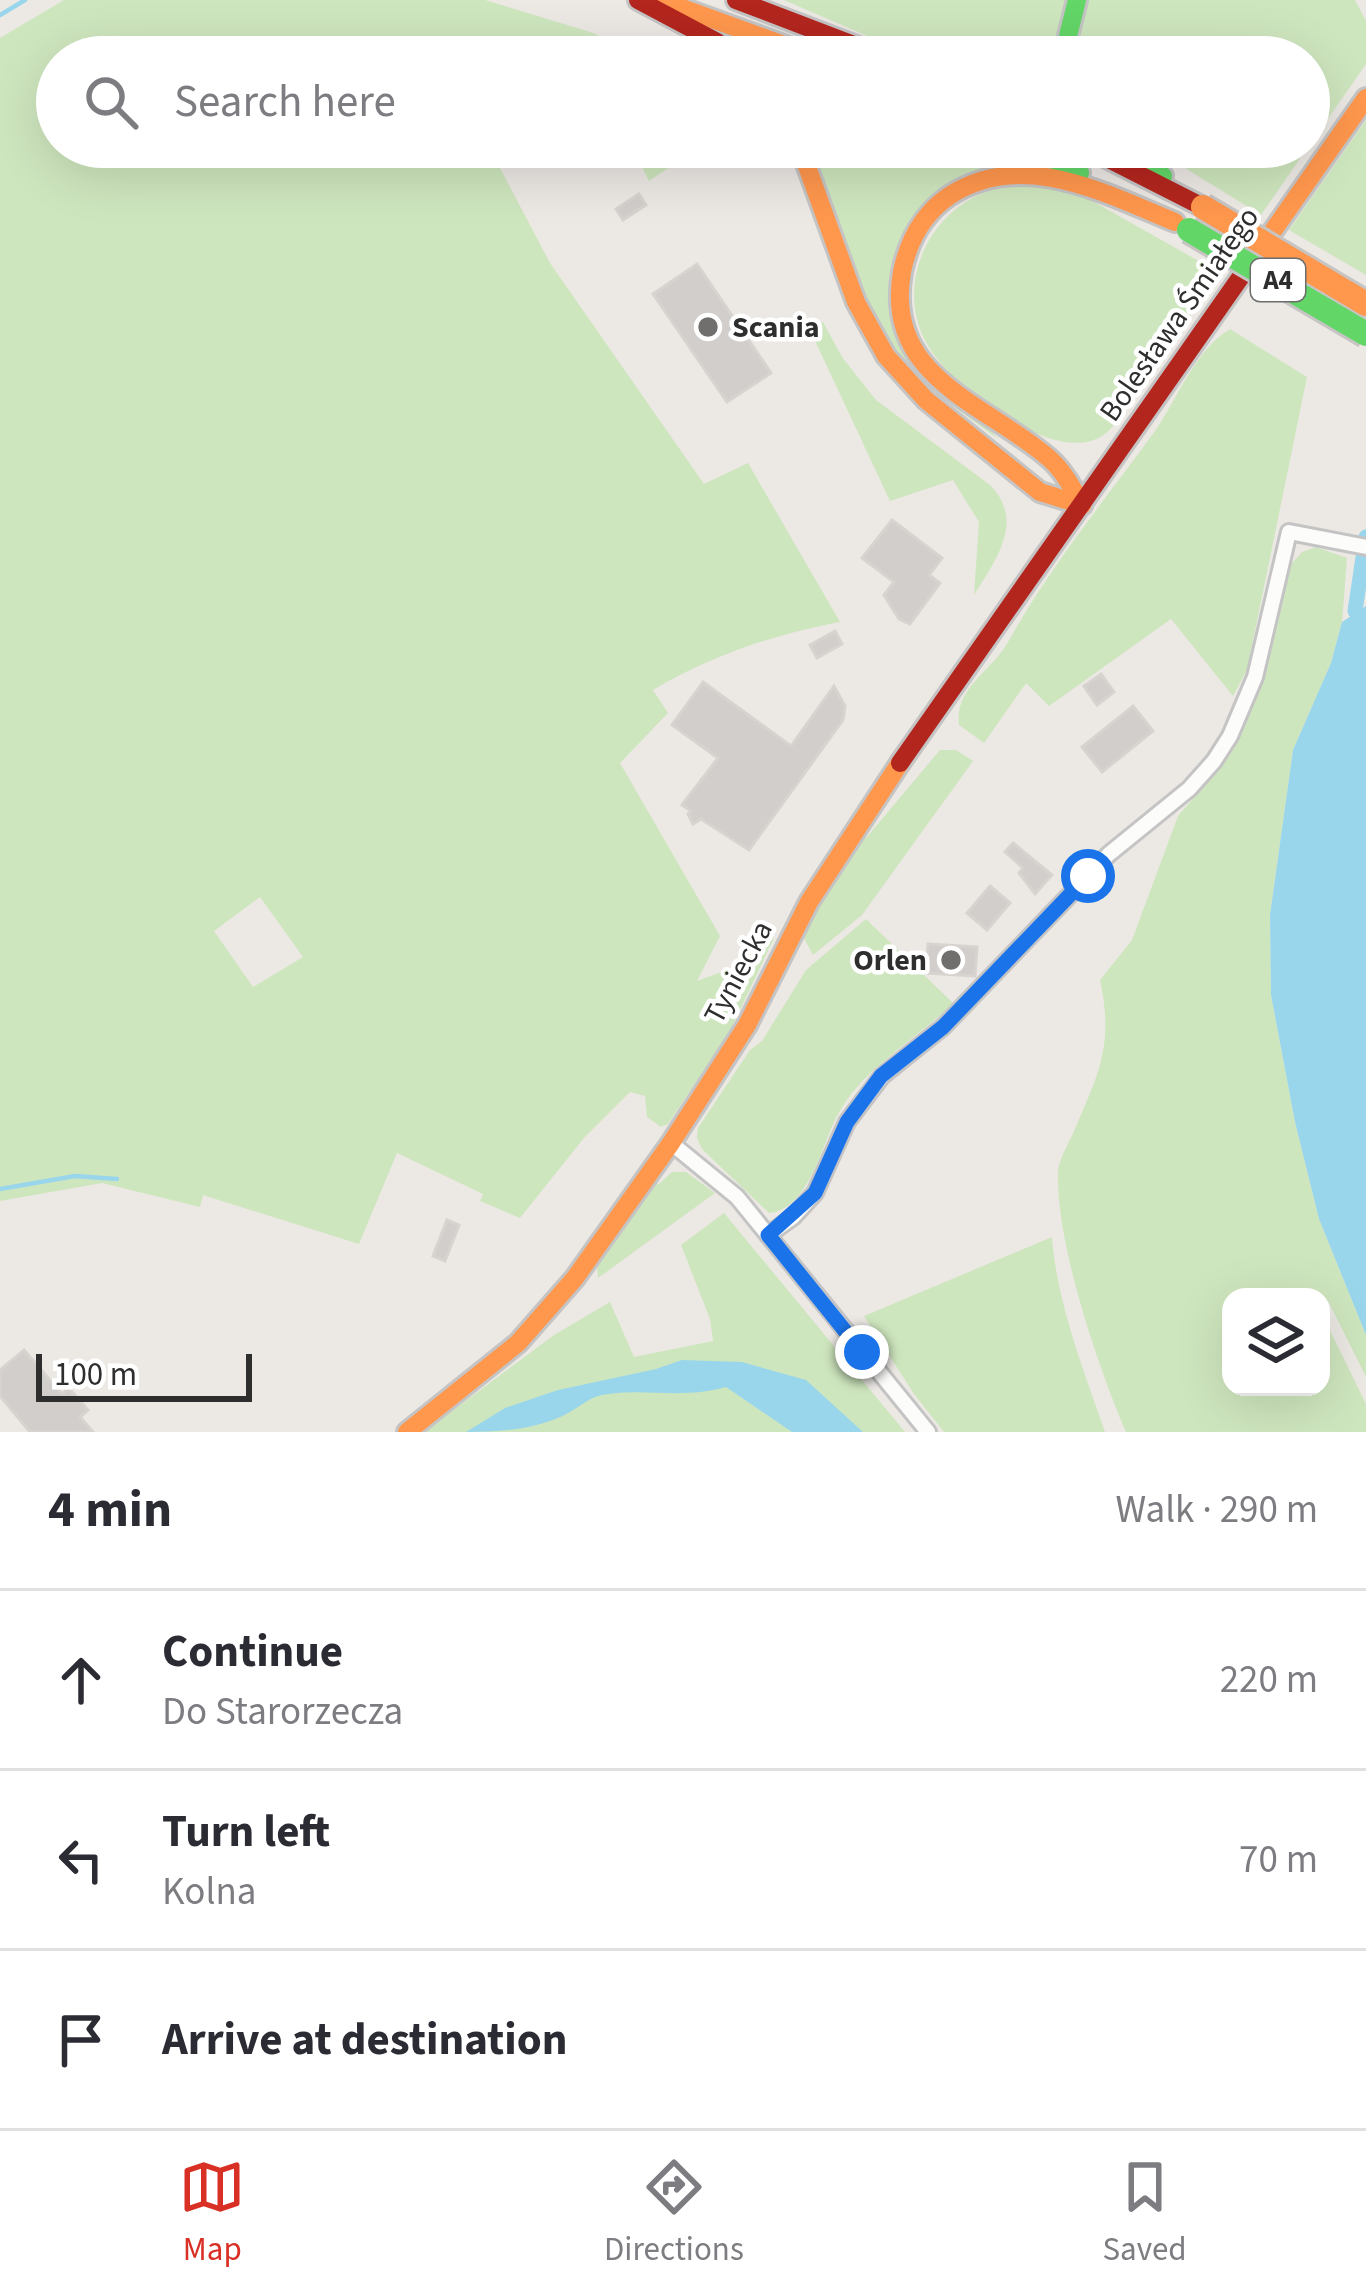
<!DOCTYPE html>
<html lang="en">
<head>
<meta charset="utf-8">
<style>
	:root { --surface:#fff; --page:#f2f2f3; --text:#2b2b33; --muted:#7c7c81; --line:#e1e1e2; --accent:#d93025 }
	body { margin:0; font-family:"Source Sans 3",sans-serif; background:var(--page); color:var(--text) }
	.controls { position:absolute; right:36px; bottom:36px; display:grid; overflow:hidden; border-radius:24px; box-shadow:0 12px 48px #0002 }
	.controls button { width:108px; height:108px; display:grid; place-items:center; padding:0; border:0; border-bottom:3px solid var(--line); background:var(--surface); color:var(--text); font:60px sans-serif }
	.scale { position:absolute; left:36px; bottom:30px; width:216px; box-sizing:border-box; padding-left:12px; border:6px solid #2e2e2e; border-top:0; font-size:33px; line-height:42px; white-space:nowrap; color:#2e2e2e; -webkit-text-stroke:9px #fff; paint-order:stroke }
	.stop { position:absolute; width:36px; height:36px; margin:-27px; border:9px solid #1a73e8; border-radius:50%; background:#fff }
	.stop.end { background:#1a73e8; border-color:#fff; box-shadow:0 3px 12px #0008 }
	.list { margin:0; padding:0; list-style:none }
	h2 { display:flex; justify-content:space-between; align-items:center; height:156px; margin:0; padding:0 48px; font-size:51px }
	h2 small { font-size:39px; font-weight:400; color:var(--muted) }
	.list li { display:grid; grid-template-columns:78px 1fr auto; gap:36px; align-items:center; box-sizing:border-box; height:180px; padding:0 48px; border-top:3px solid var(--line) }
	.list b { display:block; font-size:45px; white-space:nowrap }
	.list p { margin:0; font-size:39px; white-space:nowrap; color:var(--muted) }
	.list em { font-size:39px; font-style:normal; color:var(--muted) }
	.icon { flex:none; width:66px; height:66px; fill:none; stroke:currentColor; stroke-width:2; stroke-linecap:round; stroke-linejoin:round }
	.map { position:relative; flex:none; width:1366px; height:1432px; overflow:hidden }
	.search { position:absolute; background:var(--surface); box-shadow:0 12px 48px #0002; left:36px; right:36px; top:36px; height:132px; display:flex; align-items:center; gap:30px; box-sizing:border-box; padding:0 42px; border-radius:66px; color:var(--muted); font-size:45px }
	.sheet { height:696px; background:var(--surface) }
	nav { display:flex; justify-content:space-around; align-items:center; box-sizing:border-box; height:168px; border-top:3px solid var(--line); background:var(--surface); font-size:33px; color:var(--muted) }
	nav a { display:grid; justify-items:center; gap:6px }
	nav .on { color:var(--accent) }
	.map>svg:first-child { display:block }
	.green { fill:#cee6be; fill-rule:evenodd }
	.water { fill:#99d6ec }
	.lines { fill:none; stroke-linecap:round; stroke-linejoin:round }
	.stream { stroke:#99d6ec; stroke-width:4.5 }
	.canal { stroke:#99d6ec; stroke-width:15 }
	.building { fill:#d1cecb; stroke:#d7d4d0; stroke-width:3 }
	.street-casing { stroke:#c5c4c5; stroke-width:20 }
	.fast-casing { stroke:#c5c4c5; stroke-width:24 }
	.slow-casing { stroke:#c5c4c5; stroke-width:24 }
	.jam-casing { stroke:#c5c4c5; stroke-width:24 }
	.street { stroke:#fcfcfb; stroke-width:14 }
	.fast { stroke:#63d668; stroke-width:18 }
	.slow { stroke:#ff974d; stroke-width:18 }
	.jam { stroke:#b3261e; stroke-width:18 }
	.fast-bridge-casing { stroke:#c6c5c4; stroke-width:30; stroke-linecap:butt }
	.slow-bridge-casing { stroke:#c6c5c4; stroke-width:30; stroke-linecap:butt }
	.fast-bridge { stroke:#63d668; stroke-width:24 }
	.slow-bridge { stroke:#ff974d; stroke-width:24 }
	.route { stroke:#1a73e8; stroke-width:15 }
	.poi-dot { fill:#706f6e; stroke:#fff; stroke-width:4.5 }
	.labels { text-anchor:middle; stroke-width:9; stroke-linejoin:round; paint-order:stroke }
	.shield { fill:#fff; stroke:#6d6d6d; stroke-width:3 }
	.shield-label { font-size:27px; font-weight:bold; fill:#2e2e2e }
	.street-label { font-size:30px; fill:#2e2e2e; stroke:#fff }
	.poi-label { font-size:30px; font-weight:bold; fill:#2e2e2e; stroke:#fff; text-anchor:start }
</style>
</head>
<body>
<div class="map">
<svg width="1366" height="1432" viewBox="0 0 1366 1432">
	<rect width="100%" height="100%" fill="#ece8e4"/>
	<g class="green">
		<path d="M 64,0 L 485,0 L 590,32 L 649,57 L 539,57 L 523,53 L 523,57 L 57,57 L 57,147 L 493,147 L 490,149 L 550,263 L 704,484 L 748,463 L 840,622 C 775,634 710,656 653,690 L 668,713 L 620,763 L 720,936 L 697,981 L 733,968 L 762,924 L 774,938 L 730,1031 L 668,1124 L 661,1127 L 647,1117 L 645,1096 L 630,1092 L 584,1138 L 520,1218 L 480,1201 L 483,1194 L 397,1153 L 359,1244 L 203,1195 L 200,1207 L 102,1183 L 0,1201 L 0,38 ZM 260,897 L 303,957 L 253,987 L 214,931 Z"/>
		<polygon points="784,0 1070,0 1062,57 916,57"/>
		<polygon points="1088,0 1355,0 1366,21 1366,64 1309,146 1309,57 1081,57 1079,22"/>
		<polygon points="1366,120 1366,275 1289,230"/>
		<polygon points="632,147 700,147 649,181"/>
		<path d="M 810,147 L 992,147 L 1025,162 L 917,216 L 895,321 L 998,439 C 963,413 925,389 897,355 C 861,312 831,203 810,147 Z"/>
		<polygon points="1151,147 1308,147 1261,215"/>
		<path d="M 1037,185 L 1080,194 L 1220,273 C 1194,311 1167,348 1141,386 C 1130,402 1117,426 1102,436 C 1055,466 958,390 932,352 C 893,296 921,219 983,193 C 999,187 1020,187 1037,185 Z"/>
		<path d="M 823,322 L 842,357 L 876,400 L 990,485 C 1026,521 995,561 974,595 L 979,522 L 953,480 L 890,501 L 809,328 Z"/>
		<path d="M 1230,329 L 1307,377 L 1247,670 L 1233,696 L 1171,619 L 1049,706 L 1026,683 L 984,743 L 959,725 C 954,688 992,671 1008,642 C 1050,567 1104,501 1155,431 C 1178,398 1195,350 1230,329 Z"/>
		<path d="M 1316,547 L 1347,558 L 1342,622 L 1331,663 L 1293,750 L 1270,915 L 1271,995 L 1295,1122 L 1319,1219 L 1366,1335 L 1366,1377 L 1328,1301 L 1321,1302 L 1321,1297 L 1231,1297 L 1231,1387 L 1321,1387 L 1321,1312 L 1366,1404 L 1366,1432 L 1126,1432 C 1098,1367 1056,1243 1058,1173 C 1058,1160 1069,1143 1074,1131 C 1099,1073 1114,1045 1100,980 L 1132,940 L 1178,816 L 1227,759 L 1245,724 L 1285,571 L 1302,552 Z"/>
		<polygon points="940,750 956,750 973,761 862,915 813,955 802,935 863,835 866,838"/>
		<path d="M 866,919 L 953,1003 C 914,1042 864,1066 837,1116 C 822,1145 808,1210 769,1213 L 702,1149 L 697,1138 L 698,1128 L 750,1050 L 762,1041 L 806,970 Z"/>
		<polygon points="672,1172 686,1172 715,1193 598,1278 597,1265 654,1183 659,1184"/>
		<polygon points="724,1213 905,1432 424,1432 554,1335 610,1302 634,1357 713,1341 710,1319 681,1245"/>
		<path d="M 1052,1237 C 1057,1304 1083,1368 1105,1432 L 944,1432 L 914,1394 L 864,1316 Z"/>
	</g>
	<g class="water">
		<polygon points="1366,606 1366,1335 1319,1219 1295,1122 1271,995 1270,915 1293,750 1331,663 1342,622"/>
		<path d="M 682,1360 L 742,1362 L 806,1380 L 863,1432 L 792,1432 L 726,1387 C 680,1400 644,1387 602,1395 C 587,1398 575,1411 560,1417 C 531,1430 497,1432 466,1432 L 505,1408 L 558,1390 L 656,1369 Z"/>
	</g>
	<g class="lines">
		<g class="stream">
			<polyline points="0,15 25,0"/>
			<polyline points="0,1189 75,1176 117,1179"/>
		</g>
		<polyline class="canal" points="1355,611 1366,537"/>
	</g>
	<g class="building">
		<polygon points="639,194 646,205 623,220 616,209"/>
		<polygon points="697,264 771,373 727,402 653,294"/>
		<polygon points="892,520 942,558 929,575 940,583 910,624 899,619 884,595 894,582 862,558"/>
		<polygon points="835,631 842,644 817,658 810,645"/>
		<polygon points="1101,674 1114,692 1097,705 1084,686"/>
		<polygon points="703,682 791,746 834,686 845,706 843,720 749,850 701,819 693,824 688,814 691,811 682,805 718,758 672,725"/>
		<polygon points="1133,706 1153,731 1102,772 1082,747"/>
		<polygon points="1013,843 1052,875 1035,894 1019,873 1023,868 1005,852"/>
		<polygon points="990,886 1010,903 987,930 967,913"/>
		<polygon points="928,944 977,947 975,976 926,973"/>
		<polygon points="447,1220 459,1225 445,1261 433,1256"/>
		<polygon points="24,1350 62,1394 69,1388 88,1410 80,1417 93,1432 30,1432 0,1396 0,1370"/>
	</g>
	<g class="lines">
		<defs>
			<g id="street">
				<polyline points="671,1143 737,1197 928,1432"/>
				<polyline points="768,1235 793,1217 815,1193 847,1122 882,1076 943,1027 1109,854 1189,789 1214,761 1230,736 1255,677 1289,532 1366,547"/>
			</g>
			<g id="fast">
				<polyline points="1070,57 1068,36 1077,0"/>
				<polyline points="1027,147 1080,173"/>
				<polyline points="1128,147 1163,176"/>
			</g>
			<g id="slow">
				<polyline points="660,0 817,57"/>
				<polyline points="800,147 856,302 886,356 926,400 1040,492 1082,505"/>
				<polyline points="1254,258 1366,98"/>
				<path d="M 1082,505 C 1073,489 1064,472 1051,460 C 988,404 883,379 902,272 C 908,242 923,214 949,196 C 1022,148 1104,193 1175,222"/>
				<polyline points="407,1432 518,1343 575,1278 671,1143 747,1025 809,902 900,763"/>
			</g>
			<g id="jam">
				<polyline points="638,0 717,42 734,57"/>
				<polyline points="736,0 885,57"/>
				<polyline points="1085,147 1203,207"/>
				<polyline points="900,763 1254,258"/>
			</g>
		</defs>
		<use href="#street" class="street-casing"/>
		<use href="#fast" class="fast-casing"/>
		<use href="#slow" class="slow-casing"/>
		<use href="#jam" class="jam-casing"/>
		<use href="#street" class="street"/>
		<use href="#fast" class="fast"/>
		<use href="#slow" class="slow"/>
		<use href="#jam" class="jam"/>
		<defs>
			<polyline id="fast-bridge" points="1189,230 1366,334"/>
			<polyline id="slow-bridge" points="1203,207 1366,304"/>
		</defs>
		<use href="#fast-bridge" class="fast-bridge-casing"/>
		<use href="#slow-bridge" class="slow-bridge-casing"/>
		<use href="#fast-bridge" class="fast-bridge"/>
		<use href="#slow-bridge" class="slow-bridge"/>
	</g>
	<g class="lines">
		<polyline class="route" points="862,1352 768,1235 815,1193 847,1122 881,1076 943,1027 1088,876"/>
	</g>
	<g class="poi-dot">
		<circle cx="708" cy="327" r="12"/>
		<circle cx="951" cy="960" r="12"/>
	</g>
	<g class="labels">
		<rect class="shield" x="1251" y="259" width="54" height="42" rx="9"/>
		<g class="shield-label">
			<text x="1278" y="289">A4</text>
		</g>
		<g class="street-label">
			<text transform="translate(1179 314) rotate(-55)" y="10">Bolesława Śmiałego</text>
			<text transform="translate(738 972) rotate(-62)" y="10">Tyniecka</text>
		</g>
		<g class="poi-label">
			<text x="732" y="337">Scania</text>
			<text x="927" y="970" text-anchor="end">Orlen</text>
		</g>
	</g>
</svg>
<div class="controls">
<button><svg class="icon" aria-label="layers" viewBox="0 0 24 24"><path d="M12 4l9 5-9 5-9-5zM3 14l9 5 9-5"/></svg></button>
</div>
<div class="scale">100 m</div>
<div class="stop" style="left:1088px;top:876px"></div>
<div class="stop end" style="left:862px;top:1352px"></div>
<div class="search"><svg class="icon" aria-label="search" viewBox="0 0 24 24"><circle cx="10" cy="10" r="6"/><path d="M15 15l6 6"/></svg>Search here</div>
</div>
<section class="sheet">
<h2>4 min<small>Walk · 290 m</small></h2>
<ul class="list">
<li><svg class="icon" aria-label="ahead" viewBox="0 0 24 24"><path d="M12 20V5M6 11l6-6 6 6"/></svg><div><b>Continue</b><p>Do Starorzecza</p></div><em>220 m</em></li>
<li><svg class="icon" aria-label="left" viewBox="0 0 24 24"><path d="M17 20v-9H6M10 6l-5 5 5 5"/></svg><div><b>Turn left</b><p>Kolna</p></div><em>70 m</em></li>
<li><svg class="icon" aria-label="arrive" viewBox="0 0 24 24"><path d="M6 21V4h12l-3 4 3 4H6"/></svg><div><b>Arrive at destination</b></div></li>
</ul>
</section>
<nav>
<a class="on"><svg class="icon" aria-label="map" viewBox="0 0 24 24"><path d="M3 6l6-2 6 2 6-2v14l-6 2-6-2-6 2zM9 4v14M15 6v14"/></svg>Map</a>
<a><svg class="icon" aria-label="directions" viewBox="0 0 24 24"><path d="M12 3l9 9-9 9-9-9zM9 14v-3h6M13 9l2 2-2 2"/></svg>Directions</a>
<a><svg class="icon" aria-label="saved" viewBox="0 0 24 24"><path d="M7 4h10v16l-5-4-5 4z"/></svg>Saved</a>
</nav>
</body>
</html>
